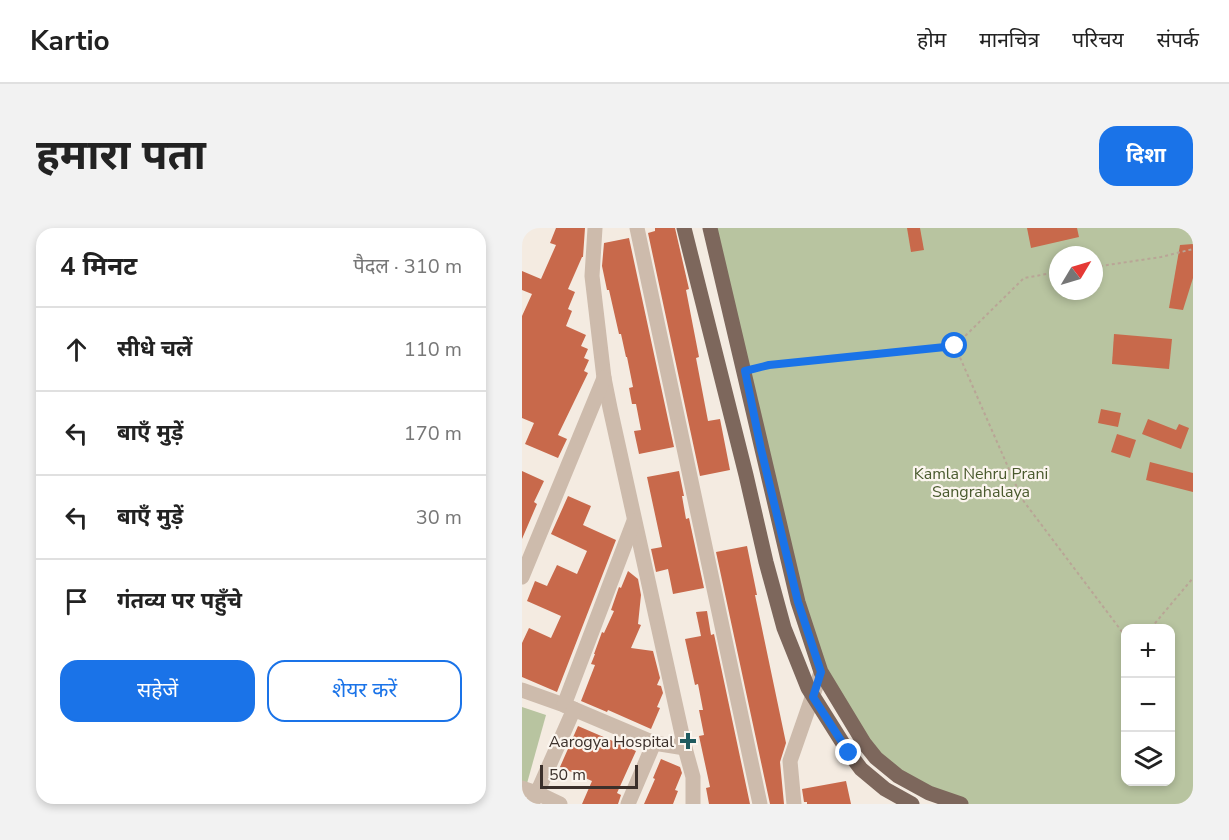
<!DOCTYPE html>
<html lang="hi">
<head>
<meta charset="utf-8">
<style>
	:root { --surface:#fff; --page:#f2f2f2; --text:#222; --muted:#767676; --line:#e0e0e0; --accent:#1a73e8 }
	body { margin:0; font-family:"Nunito Sans","Noto Sans Devanagari",sans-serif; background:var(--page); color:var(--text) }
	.controls { position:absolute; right:18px; bottom:18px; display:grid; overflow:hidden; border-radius:12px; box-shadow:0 3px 9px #0003 }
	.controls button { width:54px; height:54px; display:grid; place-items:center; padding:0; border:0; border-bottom:2px solid var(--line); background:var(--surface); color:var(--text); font:30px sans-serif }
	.compass { position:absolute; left:527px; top:18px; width:54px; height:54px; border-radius:50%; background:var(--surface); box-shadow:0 3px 9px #0003; rotate:52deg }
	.scale { position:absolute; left:18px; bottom:15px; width:98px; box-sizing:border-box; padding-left:6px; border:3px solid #3b302b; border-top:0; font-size:16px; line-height:21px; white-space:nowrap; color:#3b302b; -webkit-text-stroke:4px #fbf5ee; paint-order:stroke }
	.stop { position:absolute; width:18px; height:18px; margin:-14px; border:4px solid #1a73e8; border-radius:50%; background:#fff }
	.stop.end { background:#1a73e8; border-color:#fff; box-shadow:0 2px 6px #0008 }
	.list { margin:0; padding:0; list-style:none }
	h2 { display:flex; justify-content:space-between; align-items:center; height:78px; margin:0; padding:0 24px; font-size:26px }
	h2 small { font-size:20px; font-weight:400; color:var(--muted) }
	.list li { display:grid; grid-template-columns:39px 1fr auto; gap:18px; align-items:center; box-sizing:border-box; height:84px; padding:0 24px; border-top:2px solid var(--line) }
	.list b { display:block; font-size:22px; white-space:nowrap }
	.list em { font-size:20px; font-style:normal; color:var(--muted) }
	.actions { display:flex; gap:12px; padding:18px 24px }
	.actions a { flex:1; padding:14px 0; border:2px solid var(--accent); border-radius:18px; text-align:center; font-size:21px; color:var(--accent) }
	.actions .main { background:var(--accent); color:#fff }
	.icon { flex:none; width:33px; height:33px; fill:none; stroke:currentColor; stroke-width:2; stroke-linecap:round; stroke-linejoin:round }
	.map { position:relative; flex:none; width:671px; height:576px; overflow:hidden; border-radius:18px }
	header { display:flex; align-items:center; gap:36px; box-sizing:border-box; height:84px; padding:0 30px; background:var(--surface); border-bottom:2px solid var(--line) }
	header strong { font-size:28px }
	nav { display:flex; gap:33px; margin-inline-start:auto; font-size:21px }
	.intro { display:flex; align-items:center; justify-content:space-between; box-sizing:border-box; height:144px; padding:0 36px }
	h1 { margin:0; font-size:42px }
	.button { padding:15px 27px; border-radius:18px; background:var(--accent); color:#fff; font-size:21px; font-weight:700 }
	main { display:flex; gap:36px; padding:0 36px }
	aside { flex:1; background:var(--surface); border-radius:18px; box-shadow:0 3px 9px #0003 }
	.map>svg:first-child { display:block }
	.green { fill:#b8c4a0; fill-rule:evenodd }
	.building { fill:#c8694b }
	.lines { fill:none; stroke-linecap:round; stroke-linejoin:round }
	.path { stroke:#b9a596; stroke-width:2; stroke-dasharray:3 3; stroke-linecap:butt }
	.minor { stroke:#cdbbac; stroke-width:15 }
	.major { stroke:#7d675c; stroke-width:15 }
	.route { stroke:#1a73e8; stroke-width:8 }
	.poi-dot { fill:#1f5a5e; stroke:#fbf5ee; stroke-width:2 }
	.labels { text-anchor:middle; stroke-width:4.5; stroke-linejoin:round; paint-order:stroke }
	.park-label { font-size:16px; fill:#4a5a2e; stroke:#fbf5ee }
	.poi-label { font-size:16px; fill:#3b302b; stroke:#fbf5ee; text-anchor:end }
</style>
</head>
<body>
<header>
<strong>Kartio</strong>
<nav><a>होम</a><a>मानचित्र</a><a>परिचय</a><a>संपर्क</a></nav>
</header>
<div class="intro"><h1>हमारा पता</h1><a class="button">दिशा</a></div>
<main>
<aside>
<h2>4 मिनट<small>पैदल · 310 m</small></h2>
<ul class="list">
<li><svg class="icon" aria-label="ahead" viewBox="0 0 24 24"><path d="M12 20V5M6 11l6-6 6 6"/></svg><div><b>सीधे चलें</b></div><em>110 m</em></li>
<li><svg class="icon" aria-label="left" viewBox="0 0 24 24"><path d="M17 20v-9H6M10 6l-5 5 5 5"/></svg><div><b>बाएँ मुड़ें</b></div><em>170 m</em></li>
<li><svg class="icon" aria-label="left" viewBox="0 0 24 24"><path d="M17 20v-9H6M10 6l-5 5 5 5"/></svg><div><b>बाएँ मुड़ें</b></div><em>30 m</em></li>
<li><svg class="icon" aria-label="arrive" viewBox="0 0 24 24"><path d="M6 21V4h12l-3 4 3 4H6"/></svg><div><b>गंतव्य पर पहुँचे</b></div></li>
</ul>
<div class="actions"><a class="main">सहेजें</a><a>शेयर करें</a></div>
</aside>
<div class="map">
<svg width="671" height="576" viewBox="0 0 671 576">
	<rect width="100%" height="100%" fill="#f4ebe1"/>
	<g class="green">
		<path d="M 188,0 L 671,0 L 671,576 L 439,576 L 354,530 L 299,444 ZM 536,27 L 572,27 L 572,63 L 536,63 ZM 604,400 L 648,400 L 648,554 L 604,554 Z"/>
		<polygon points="0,479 24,487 4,559 0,557"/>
	</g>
	<g class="building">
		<polygon points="34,0 63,0 61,29 60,29 46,61 53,64 46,81 50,83 44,98 64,107 59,118 66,121 62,130 67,132 62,143 66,145 36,207 45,211 36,230 3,216 12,195 0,190 0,88 10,66 0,62 0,43 19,51 34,17 28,15"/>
		<polygon points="133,0 153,0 167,61 164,62 177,129 174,130 186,193 198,191 208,242 178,248 126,5 133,3"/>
		<polygon points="385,0 398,0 402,22 389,24"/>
		<polygon points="505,0 555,0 557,9 509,20"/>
		<polygon points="107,10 152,219 117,226 112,203 119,202 114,176 110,176 107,160 111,159 105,129 104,129 99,106 97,106 87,62 85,62 80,38 82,15"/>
		<polygon points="671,16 671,50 661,82 647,80 658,17"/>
		<polygon points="592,106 650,111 647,141 590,136"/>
		<polygon points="579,181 599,185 596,199 576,195"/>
		<polygon points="626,191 654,202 657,196 667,200 659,221 620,206"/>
		<polygon points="595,206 614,212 608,230 589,224"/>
		<polygon points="628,234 671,245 671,264 624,252"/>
		<polygon points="0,243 22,253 12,274 15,276 0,311"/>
		<polygon points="157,243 162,268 160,268 164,291 167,290 182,360 151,366 146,341 134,344 129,321 140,319 125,249"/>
		<polygon points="46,268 69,278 61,297 94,312 35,464 0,449 0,415 7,400 29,410 39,388 5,373 13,353 25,358 35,337 55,346 65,323 29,306"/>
		<polygon points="225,318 235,367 233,367 264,515 258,534 262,576 248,576 194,324"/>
		<polygon points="106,343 116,351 119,367 116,396 119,397 109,420 131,423 138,450 135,457 139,458 141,465 135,479 138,480 129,501 86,482 85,484 59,473 73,437 69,436 73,426 72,426 80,404 82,405 92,383 89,382 97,359 99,360"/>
		<polygon points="185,383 189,407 192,406 228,576 187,576 184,560 188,559 177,508 182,507 177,482 181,482 176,456 173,457 163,411 179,408 174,384"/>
		<polygon points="56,498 114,523 95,565 99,567 96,576 60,576 70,553 38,539"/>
		<polygon points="139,531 158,539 160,545 153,562 156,563 151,576 122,576 133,551 131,550"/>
		<polygon points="324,553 329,576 285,576 285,574 282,574 280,561"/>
	</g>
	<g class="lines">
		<g class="path">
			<polyline points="572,39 639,29 671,21"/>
			<polyline points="536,44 502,50 433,118 500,271 604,409"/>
			<polyline points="234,140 247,137 433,118"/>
			<polyline points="629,400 671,350"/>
		</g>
		<g class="minor">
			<polyline points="73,0 70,48 82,150 88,180 163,520"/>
			<polyline points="115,0 238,576"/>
			<polyline points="0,349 82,150"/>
			<polyline points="0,462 42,477 132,515 163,520 171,549 171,576"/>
			<polyline points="42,477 112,293"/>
			<polyline points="0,560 15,565 52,481"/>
			<polyline points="10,576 15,565 38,576"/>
			<polyline points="106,576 132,515"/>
			<polyline points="272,576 268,533 299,444"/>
		</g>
		<g class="major">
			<polyline points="162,0 224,247 244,334 262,400 286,460 327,525 339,541 363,561 390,576"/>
			<polyline points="188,0 276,374 299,444 342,515 354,530 376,548 407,565 439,576"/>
		</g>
	</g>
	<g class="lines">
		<polyline class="route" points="327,525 291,469 299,444 276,374 239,221 223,143 247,137 433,118"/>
	</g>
	<path class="poi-dot" d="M163 504h6v6h6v6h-6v6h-6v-6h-6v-6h6z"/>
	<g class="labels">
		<g class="park-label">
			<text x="459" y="251">Kamla Nehru Prani<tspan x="459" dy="18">Sangrahalaya</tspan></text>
		</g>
		<g class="poi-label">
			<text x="152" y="519">Aarogya Hospital</text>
		</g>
	</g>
</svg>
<div class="controls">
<button>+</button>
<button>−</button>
<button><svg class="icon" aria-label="layers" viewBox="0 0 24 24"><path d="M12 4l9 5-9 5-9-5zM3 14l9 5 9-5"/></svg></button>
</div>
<svg class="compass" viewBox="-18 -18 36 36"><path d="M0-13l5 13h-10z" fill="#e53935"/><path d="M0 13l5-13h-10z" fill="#767676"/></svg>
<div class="scale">50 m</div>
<div class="stop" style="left:433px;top:118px"></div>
<div class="stop end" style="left:327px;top:525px"></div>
</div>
</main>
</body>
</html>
